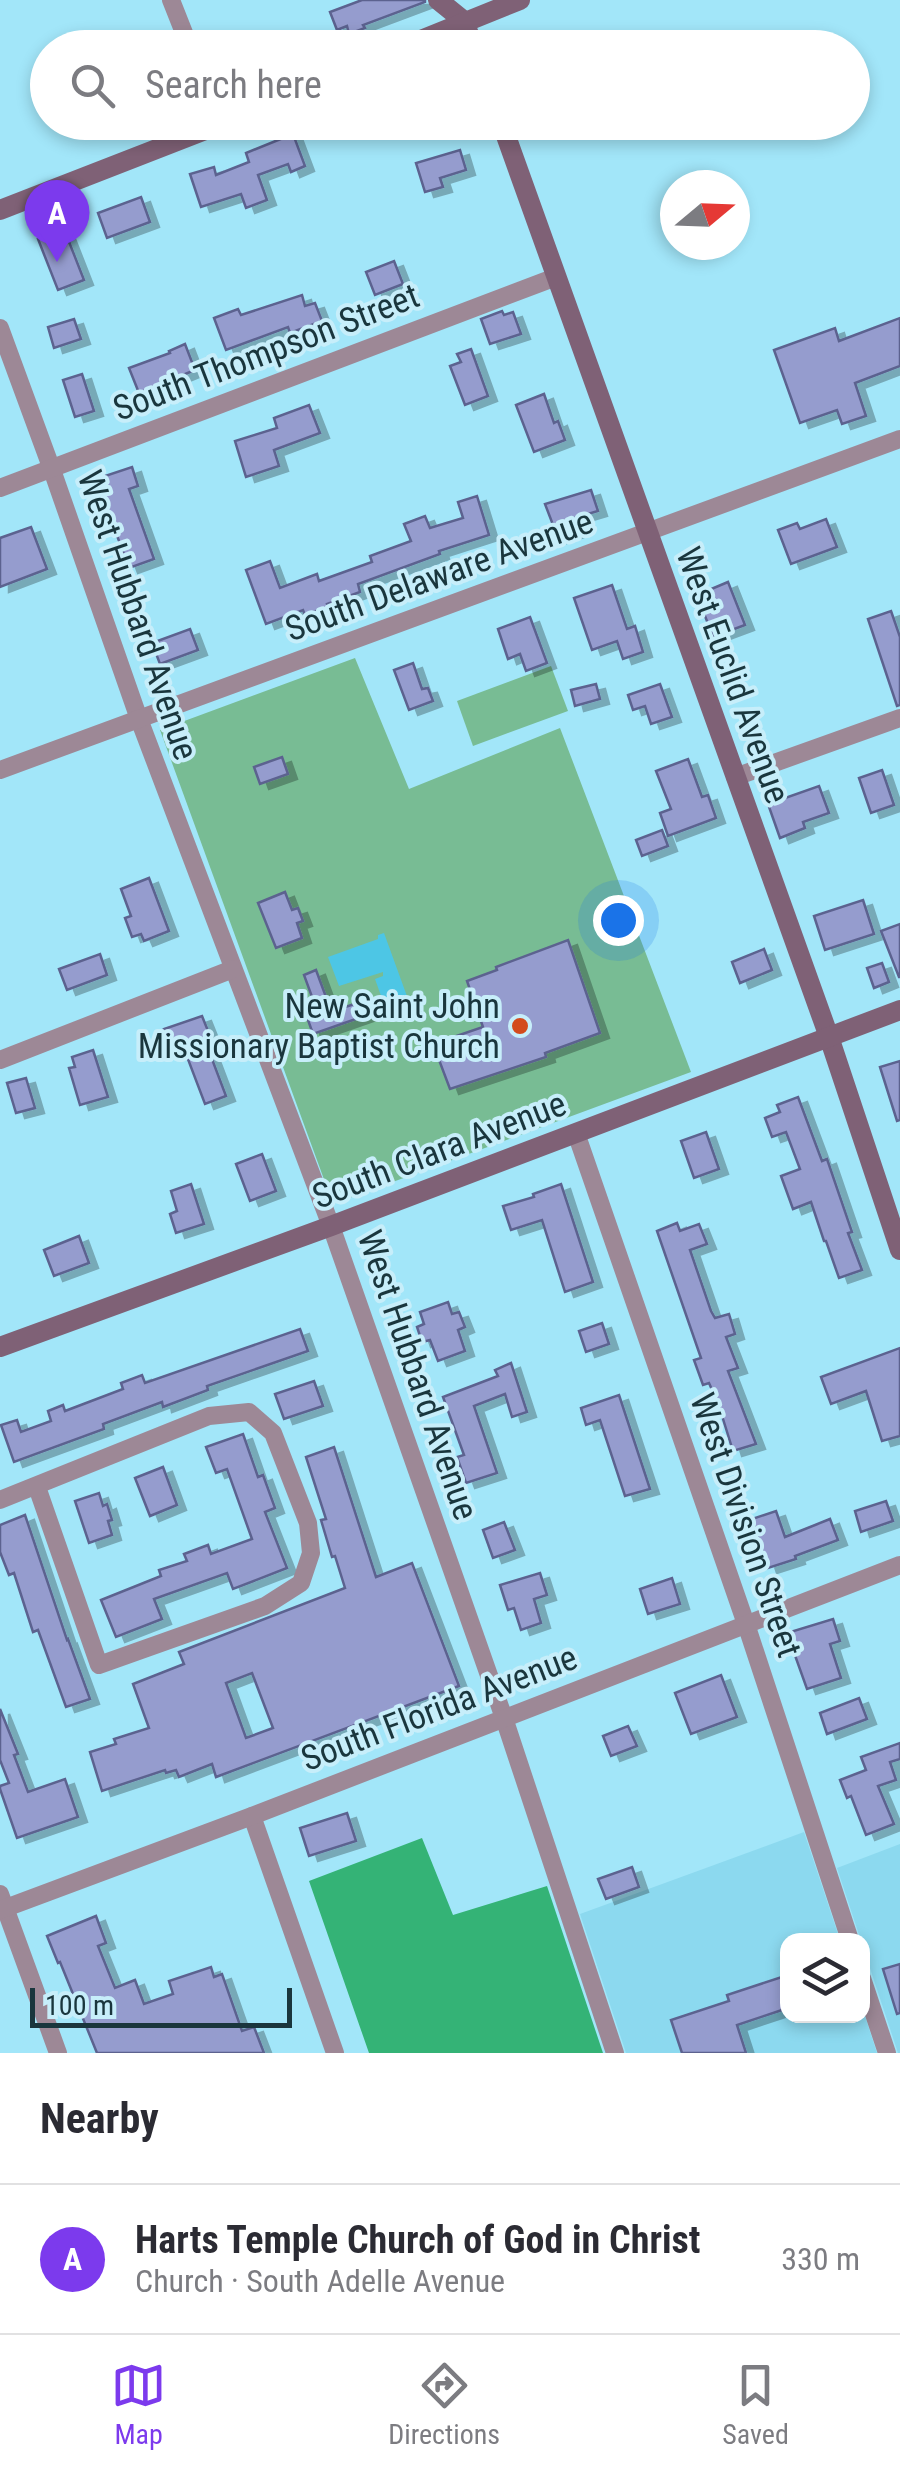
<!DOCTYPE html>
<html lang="en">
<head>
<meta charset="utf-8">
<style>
	:root { --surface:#fff; --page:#f2f2f3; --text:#2b2b33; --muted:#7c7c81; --line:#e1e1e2; --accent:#7c3aed }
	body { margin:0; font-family:"Roboto Condensed",sans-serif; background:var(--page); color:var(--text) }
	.controls { position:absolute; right:30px; bottom:30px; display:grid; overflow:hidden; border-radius:20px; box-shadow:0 5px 15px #0003 }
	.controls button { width:90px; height:90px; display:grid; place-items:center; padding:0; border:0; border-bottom:2px solid var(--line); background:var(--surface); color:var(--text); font:50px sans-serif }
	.compass { position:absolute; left:660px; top:170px; width:90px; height:90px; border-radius:50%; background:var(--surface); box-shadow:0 5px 15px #0003; rotate:71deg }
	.scale { position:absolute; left:30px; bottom:25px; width:262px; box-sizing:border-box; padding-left:10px; border:5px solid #1a363d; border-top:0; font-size:28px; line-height:35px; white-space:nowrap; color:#1a363d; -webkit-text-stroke:8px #c7eefa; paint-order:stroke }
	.you { position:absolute; left:618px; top:920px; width:35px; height:35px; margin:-25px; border:8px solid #fff; border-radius:50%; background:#1a73e8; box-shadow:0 0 0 15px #1a73e833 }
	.badge { display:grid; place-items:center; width:65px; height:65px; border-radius:50%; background:var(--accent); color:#fff; font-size:32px; font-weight:700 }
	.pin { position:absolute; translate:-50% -82px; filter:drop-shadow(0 2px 5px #0008) }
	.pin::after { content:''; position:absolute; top:52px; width:35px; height:30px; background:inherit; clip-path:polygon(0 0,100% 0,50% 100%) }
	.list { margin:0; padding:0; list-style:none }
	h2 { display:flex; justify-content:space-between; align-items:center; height:130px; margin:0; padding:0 40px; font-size:42px }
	h2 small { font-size:32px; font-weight:400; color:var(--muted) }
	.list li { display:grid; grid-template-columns:65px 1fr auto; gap:30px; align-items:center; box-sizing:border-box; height:150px; padding:0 40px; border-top:2px solid var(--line) }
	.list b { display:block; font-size:38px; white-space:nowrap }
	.list p { margin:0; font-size:32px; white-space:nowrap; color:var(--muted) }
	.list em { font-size:32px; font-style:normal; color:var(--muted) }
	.icon { flex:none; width:55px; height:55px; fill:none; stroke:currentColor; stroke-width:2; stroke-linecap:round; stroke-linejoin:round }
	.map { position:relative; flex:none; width:900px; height:2053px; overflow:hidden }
	.search { position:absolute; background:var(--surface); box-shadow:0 5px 15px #0003; left:30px; right:30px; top:30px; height:110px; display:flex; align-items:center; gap:25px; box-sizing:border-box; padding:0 35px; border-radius:55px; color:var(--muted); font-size:38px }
	.sheet { height:280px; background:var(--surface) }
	nav { display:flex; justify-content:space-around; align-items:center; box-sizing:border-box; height:140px; border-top:2px solid var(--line); background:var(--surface); font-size:28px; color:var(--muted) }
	nav a { display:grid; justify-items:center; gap:5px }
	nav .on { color:var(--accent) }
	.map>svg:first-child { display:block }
	.built { fill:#8cd9ef }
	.green { fill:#78bc94 }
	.forest { fill:#34b376 }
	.water { fill:#4dc6e5 }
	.building { fill:#959cce; stroke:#5c628f; stroke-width:2.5; fill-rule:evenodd; filter:url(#shadow) }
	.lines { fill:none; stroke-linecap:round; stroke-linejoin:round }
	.street { stroke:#9d8896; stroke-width:18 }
	.secondary { stroke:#7f6176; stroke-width:20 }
	.poi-dot { fill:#d34b1d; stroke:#c7eefa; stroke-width:4 }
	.labels { text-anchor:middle; stroke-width:8; stroke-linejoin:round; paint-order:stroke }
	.street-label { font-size:35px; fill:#1a363d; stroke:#c7eefa }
	.poi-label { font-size:35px; fill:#1a363d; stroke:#c7eefa; text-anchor:end }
</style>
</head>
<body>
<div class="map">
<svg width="900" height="2053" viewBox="0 0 900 2053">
	<defs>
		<filter id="shadow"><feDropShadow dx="9" dy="5" stdDeviation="0" flood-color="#0004"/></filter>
	</defs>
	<rect width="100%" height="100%" fill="#a2e6f9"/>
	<g class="built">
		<polygon points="804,1832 840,1940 788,1940 788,2016 862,2016 863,2010 877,2053 626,2053 580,1914"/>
		<polygon points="900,1844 900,2053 898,2053 837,1868"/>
	</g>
	<g class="green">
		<polygon points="355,658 409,789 560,728 691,1072 333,1204 160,730"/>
		<polygon points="551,666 568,711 473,746 457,701"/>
	</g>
	<polygon class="forest" points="422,1838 453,1915 547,1886 603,2053 369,2053 309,1881"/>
	<polygon class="water" points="384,933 408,999 385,1007 375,979 383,976 383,972 339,986 328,957 378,939 378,935"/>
	<g class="building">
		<polygon points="362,0 425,0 425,2 363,25 365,28 349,34 347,26 337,30 330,12"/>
		<polygon points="293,134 305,166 291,172 288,164 258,175 267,200 246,208 241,194 201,207 190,174 214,167 216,175 249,162 246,153"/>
		<polygon points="460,150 466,170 440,178 443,187 425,192 416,163"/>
		<polygon points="141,197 150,222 107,238 98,213"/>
		<polygon points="64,229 84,280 58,290 38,239"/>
		<polygon points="394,261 403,284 375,295 366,272"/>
		<polygon points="302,295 305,306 315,303 322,321 290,333 288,327 226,350 214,318 238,309 241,315"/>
		<polygon points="502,311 504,315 513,312 521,334 490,344 481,319"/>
		<polygon points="900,318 900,366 855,383 866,416 842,424 837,410 800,423 774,350 835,328 839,341"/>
		<polygon points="74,319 81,339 54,348 48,327"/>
		<polygon points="185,344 195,370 139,393 129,368 170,353 169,351"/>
		<polygon points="471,349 488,396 465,405 450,366 461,362 457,354"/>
		<polygon points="82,374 94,411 75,417 63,380"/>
		<polygon points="544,394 554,423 558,421 565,440 534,452 516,405"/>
		<polygon points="309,405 320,433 274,450 279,466 246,477 235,441 277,428 274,418"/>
		<polygon points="132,467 138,486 129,489 154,559 129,568 96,479"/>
		<polygon points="591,490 598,511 574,518 578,531 558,538 545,504"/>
		<polygon points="477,496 489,535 439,551 440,554 358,584 360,592 327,604 328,607 305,615 303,610 266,624 246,570 270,561 280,588 317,574 319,581 372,562 370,556 411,541 404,524 425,516 430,528 463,518 458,502"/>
		<polygon points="826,519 837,547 791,564 778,530 797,523 800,529"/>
		<polygon points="31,527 47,569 0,587 0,538"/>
		<polygon points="728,582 745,625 713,637 697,595"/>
		<polygon points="612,585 627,629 635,626 643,652 623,659 617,641 592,650 574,598"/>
		<polygon points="891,611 900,637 900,705 897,706 868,619"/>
		<polygon points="530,617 547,663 526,671 520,654 508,659 498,629"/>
		<polygon points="190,629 198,650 160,664 152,643"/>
		<polygon points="413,663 422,689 428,688 433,701 409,710 394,670"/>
		<polygon points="596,684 600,699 575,706 571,690"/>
		<polygon points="660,684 672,717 651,724 645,706 633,710 628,695"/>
		<polygon points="282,757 288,774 260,784 254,767"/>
		<polygon points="688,759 702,797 708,795 716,818 668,836 660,813 671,809 656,771"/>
		<polygon points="882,770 894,805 871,813 859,778"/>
		<polygon points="819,786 829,813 803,822 805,828 780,838 768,804"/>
		<polygon points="662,830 668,846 642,856 636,840"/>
		<polygon points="149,878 169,931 144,941 141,934 132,937 125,918 131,916 121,889"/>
		<polygon points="285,892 292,910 298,908 303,921 297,923 302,938 276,948 258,903"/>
		<polygon points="863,900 874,934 825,950 814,916"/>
		<polygon points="900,924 900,977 899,977 881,931"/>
		<polygon points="568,940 600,1033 545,1053 546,1057 450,1089 433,1044 483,1027 467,981 497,970 496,967"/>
		<polygon points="764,949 772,970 740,983 732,962"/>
		<polygon points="100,954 107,975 67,990 59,969"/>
		<polygon points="882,963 889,982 874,988 867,968"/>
		<polygon points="316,970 330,1008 338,1005 340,1009 371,998 376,1012 313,1034 308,1020 319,1016 304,975"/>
		<polygon points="202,1016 210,1036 204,1038 226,1096 205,1104 183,1046 171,1050 164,1029"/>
		<polygon points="93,1050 108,1097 80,1105 69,1068 75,1067 72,1057"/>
		<polygon points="900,1061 900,1120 897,1121 880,1067"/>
		<polygon points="26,1078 35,1108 16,1113 7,1083"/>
		<polygon points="798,1097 822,1161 827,1159 852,1232 848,1233 862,1270 839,1278 826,1241 824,1241 811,1202 793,1209 781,1176 800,1169 786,1132 772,1137 765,1118 780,1112 777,1105"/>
		<polygon points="706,1132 719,1169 694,1178 681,1141"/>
		<polygon points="262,1154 276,1191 250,1201 236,1164"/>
		<polygon points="191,1184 204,1224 176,1233 170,1214 177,1211 171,1191"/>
		<polygon points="561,1184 593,1282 565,1292 542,1220 511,1230 503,1206 534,1197 533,1194"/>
		<polygon points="677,1223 680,1231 699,1224 707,1244 690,1250 711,1311 715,1318 729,1314 735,1334 726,1337 738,1368 728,1371 756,1444 733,1451 718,1403 709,1383 703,1385 694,1360 701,1358 657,1231"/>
		<polygon points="79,1236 89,1263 54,1276 44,1250"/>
		<polygon points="448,1302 452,1314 459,1312 465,1327 458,1330 465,1351 438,1361 430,1340 422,1342 417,1327 424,1324 420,1312"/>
		<polygon points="602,1323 609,1344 586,1352 579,1331"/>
		<polygon points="300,1329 308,1351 207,1386 208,1390 163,1407 162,1402 103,1424 104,1429 14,1462 1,1425 17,1420 21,1432 51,1421 48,1411 63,1405 65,1411 123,1389 121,1383 142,1375 145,1383"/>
		<polygon points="900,1348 900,1436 882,1441 866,1391 831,1404 821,1377"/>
		<polygon points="511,1363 527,1412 512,1417 505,1394 474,1406 497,1473 466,1483 457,1457 464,1455 443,1397 498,1376 495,1370"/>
		<polygon points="314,1381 323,1406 284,1419 275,1394"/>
		<polygon points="619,1395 650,1489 625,1496 600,1420 586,1425 581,1408"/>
		<polygon points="243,1434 258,1477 263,1475 275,1508 265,1512 287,1568 233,1589 227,1573 154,1599 162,1619 116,1637 101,1600 161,1576 159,1570 187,1561 184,1554 208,1545 211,1554 252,1539 227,1469 216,1473 206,1447"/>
		<path d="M 334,1447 L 376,1577 L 412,1563 L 459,1686 L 216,1777 L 212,1764 L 179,1777 L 176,1770 L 166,1773 L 165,1770 L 102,1791 L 90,1752 L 116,1744 L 114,1739 L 149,1728 L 133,1684 L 184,1664 L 179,1652 L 345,1588 L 335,1556 L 332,1557 L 321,1520 L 326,1519 L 306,1457 ZM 252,1673 L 273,1728 L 246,1738 L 226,1683 Z"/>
		<polygon points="163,1467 177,1505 150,1516 135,1478"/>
		<polygon points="99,1493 103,1506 107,1504 112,1520 108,1521 112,1535 89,1543 75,1501"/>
		<polygon points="886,1501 893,1521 861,1532 855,1511"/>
		<polygon points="776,1511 785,1537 830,1519 838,1540 795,1556 796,1559 768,1568 752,1519"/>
		<polygon points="25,1515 67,1640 68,1639 90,1699 66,1707 38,1630 33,1632 14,1573 9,1575 0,1552 0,1525"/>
		<polygon points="504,1522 515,1550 493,1558 483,1530"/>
		<polygon points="540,1573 547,1595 534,1599 541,1623 521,1630 514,1608 508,1610 500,1585"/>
		<polygon points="672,1578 680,1604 648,1614 640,1589"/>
		<polygon points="833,1619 840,1641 830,1644 841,1678 807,1689 787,1633"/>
		<polygon points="721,1675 737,1717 691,1734 675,1693"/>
		<polygon points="859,1698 867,1719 827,1734 820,1713"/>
		<polygon points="0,1709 18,1754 14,1755 28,1792 65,1779 78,1817 17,1838 0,1789 0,1786 9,1783 0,1760"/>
		<polygon points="628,1726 637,1746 611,1756 603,1736"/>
		<polygon points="900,1743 900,1759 890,1762 896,1780 878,1786 894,1824 866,1835 851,1796 847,1798 840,1780 866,1770 861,1757"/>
		<polygon points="347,1813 356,1841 309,1856 300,1828"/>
		<polygon points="632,1867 639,1887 606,1899 598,1879"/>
		<polygon points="96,1916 106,1943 98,1946 115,1988 135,1980 144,2004 173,1994 169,1981 211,1967 214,1977 222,1974 242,2031 254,2027 264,2053 97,2053 60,1962 58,1963 47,1936"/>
		<polygon points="900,1964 900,2013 897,2014 883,1969"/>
		<polygon points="788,1975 788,2008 737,2025 746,2053 682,2053 671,2020 729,2001 727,1995"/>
	</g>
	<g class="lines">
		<g class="street">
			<polyline points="171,0 190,48"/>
			<polyline points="0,328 51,467 139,719 331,1226 504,1718 615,2053"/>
			<polyline points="0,488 556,277"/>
			<polyline points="0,770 900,439"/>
			<polyline points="735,777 900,718"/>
			<polyline points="0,1060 233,969"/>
			<polyline points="576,1133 746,1624 850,1940"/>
			<polyline points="0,1500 209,1416 249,1412 273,1433 308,1523 311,1553 301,1583 265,1606 99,1665 37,1487"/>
			<polyline points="252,1816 335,2053"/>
			<polyline points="0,1894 58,2053"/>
			<polyline points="0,1910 252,1816 900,1565"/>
			<polyline points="862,1978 887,2053"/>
		</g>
		<g class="secondary">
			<polyline points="438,0 464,21 474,48"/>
			<polyline points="401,48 520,0"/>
			<polyline points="501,122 829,1037 900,1250"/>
			<polyline points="0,210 226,122"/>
			<polyline points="0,1347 331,1226 900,1010"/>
		</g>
	</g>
	<circle class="poi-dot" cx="520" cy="1026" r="10"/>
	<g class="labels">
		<g class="street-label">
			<text transform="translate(266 352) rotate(-21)" y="12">South Thompson Street</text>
			<text transform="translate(439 575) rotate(-20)" y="12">South Delaware Avenue</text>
			<text transform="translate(138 615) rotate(71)" y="12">West Hubbard Avenue</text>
			<text transform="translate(733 675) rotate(70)" y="12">West Euclid Avenue</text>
			<text transform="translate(439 1150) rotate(-21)" y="12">South Clara Avenue</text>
			<text transform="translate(418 1375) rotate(71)" y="12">West Hubbard Avenue</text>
			<text transform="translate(746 1525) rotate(71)" y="12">West Division Street</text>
			<text transform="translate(439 1708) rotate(-21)" y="12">South Florida Avenue</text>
		</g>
		<g class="poi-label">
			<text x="500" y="1018">New Saint John<tspan x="500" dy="40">Missionary Baptist Church</tspan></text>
		</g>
	</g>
</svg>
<div class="controls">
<button><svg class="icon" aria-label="layers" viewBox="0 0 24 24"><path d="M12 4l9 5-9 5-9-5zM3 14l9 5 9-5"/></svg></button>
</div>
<svg class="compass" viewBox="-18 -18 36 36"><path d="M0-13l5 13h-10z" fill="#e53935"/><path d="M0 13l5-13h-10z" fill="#7c7c81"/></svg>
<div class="scale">100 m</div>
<div class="you"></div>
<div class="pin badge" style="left:57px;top:262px">A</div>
<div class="search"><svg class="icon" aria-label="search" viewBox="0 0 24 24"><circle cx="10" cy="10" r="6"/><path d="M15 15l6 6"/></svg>Search here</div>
</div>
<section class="sheet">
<h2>Nearby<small></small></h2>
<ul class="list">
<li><span class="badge">A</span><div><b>Harts Temple Church of God in Christ</b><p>Church · South Adelle Avenue</p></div><em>330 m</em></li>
</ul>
</section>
<nav>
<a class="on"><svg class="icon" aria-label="map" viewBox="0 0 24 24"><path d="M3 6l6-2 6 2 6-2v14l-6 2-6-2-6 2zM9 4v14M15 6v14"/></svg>Map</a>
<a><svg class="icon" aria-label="directions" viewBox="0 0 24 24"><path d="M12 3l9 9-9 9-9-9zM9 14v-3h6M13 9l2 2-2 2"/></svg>Directions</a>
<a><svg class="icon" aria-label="saved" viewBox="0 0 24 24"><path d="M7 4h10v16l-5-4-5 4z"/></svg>Saved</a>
</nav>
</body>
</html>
